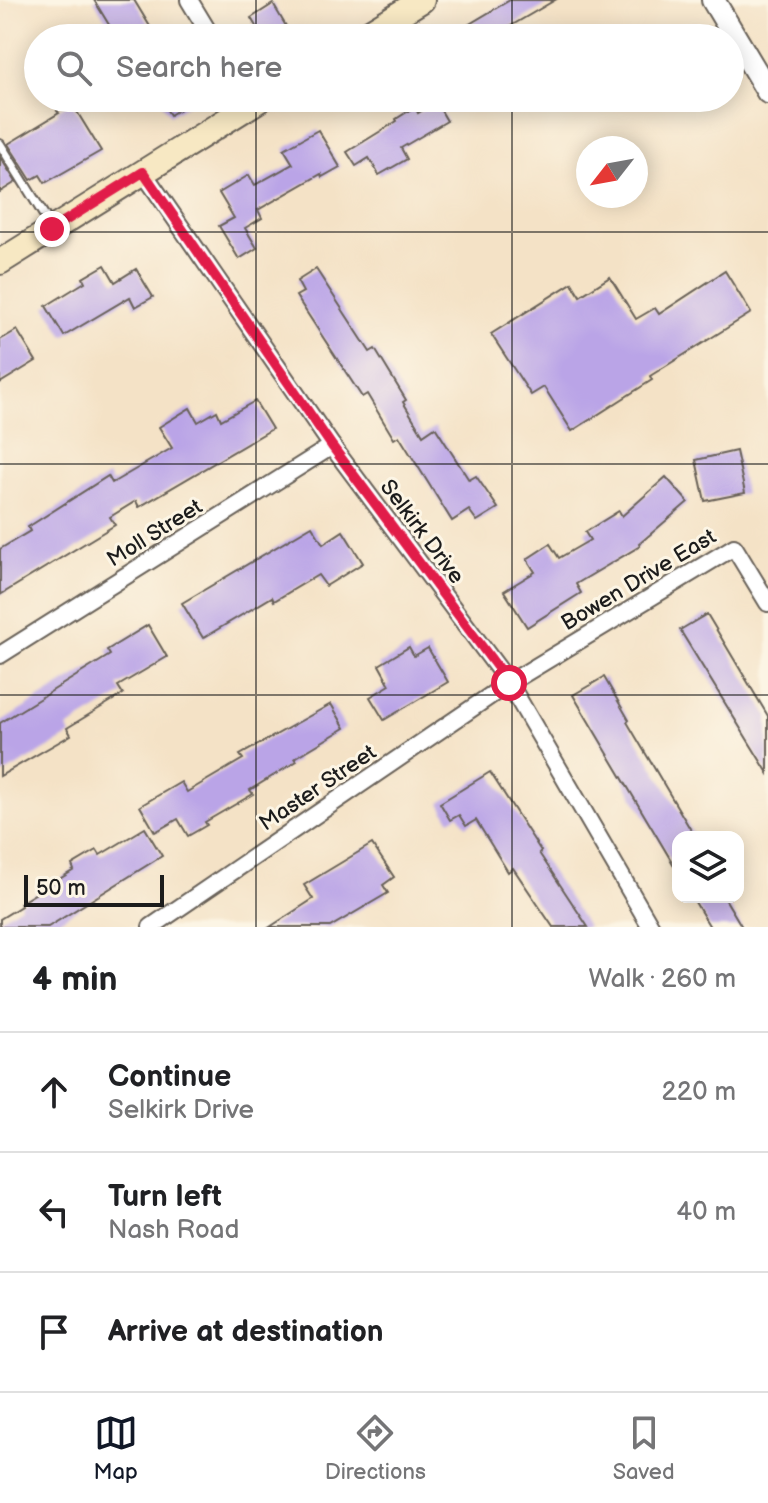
<!DOCTYPE html>
<html lang="en">
<head>
<meta charset="utf-8">
<style>
	:root { --surface:#fff; --page:#f6f6f6; --text:#202124; --muted:#757577; --line:#e0e0e0; --accent:#111827 }
	body { margin:0; font-family:"Balsamiq Sans",sans-serif; background:var(--page); color:var(--text) }
	.controls { position:absolute; right:24px; bottom:24px; display:grid; overflow:hidden; border-radius:16px; box-shadow:0 4px 20px #0003 }
	.controls button { width:72px; height:72px; display:grid; place-items:center; padding:0; border:0; border-bottom:2px solid var(--line); background:var(--surface); color:var(--text); font:40px sans-serif }
	.compass { position:absolute; left:576px; top:136px; width:72px; height:72px; border-radius:50%; background:var(--surface); box-shadow:0 4px 20px #0003; rotate:239deg }
	.scale { position:absolute; left:24px; bottom:20px; width:140px; box-sizing:border-box; padding-left:8px; border:4px solid #1c1c1c; border-top:0; font-size:22px; line-height:28px; white-space:nowrap; color:#1c1c1c; -webkit-text-stroke:6px #fcf5e5; paint-order:stroke }
	.stop { position:absolute; width:24px; height:24px; margin:-18px; border:6px solid #e11d48; border-radius:50%; background:#fff }
	.stop.end { background:#e11d48; border-color:#fff; box-shadow:0 2px 8px #0008 }
	.list { margin:0; padding:0; list-style:none }
	h2 { display:flex; justify-content:space-between; align-items:center; height:104px; margin:0; padding:0 32px; font-size:34px }
	h2 small { font-size:26px; font-weight:400; color:var(--muted) }
	.list li { display:grid; grid-template-columns:52px 1fr auto; gap:24px; align-items:center; box-sizing:border-box; height:120px; padding:0 32px; border-top:2px solid var(--line) }
	.list b { display:block; font-size:30px; white-space:nowrap }
	.list p { margin:0; font-size:26px; white-space:nowrap; color:var(--muted) }
	.list em { font-size:26px; font-style:normal; color:var(--muted) }
	.icon { flex:none; width:44px; height:44px; fill:none; stroke:currentColor; stroke-width:2; stroke-linecap:round; stroke-linejoin:round }
	.map { position:relative; flex:none; width:768px; height:927px; overflow:hidden }
	.search { position:absolute; background:var(--surface); box-shadow:0 4px 20px #0003; left:24px; right:24px; top:24px; height:88px; display:flex; align-items:center; gap:20px; box-sizing:border-box; padding:0 28px; border-radius:44px; color:var(--muted); font-size:30px }
	.sheet { height:464px; background:var(--surface) }
	nav { display:flex; justify-content:space-around; align-items:center; box-sizing:border-box; height:112px; border-top:2px solid var(--line); background:var(--surface); font-size:22px; color:var(--muted) }
	nav a { display:grid; justify-items:center; gap:4px }
	nav .on { color:var(--accent) }
	.map>svg:first-child { display:block }
	.building { fill:#baa4e7 }
	.lines { fill:none; stroke-linecap:round; stroke-linejoin:round }
	.service-casing { stroke:#686158; stroke-width:12 }
	.minor-casing { stroke:#686158; stroke-width:20 }
	.tertiary-casing { stroke:#686158; stroke-width:26 }
	.secondary-casing { stroke:#686158; stroke-width:28 }
	.service { stroke:#fff; stroke-width:8 }
	.minor { stroke:#fff; stroke-width:16 }
	.tertiary { stroke:#fff; stroke-width:22 }
	.secondary { stroke:#f7e8c3; stroke-width:24 }
	.route { stroke:#e11d48; stroke-width:10 }
	.grid { fill:none; stroke:#1c1c1c; stroke-width:2; stroke-opacity:0.55 }
	.labels { text-anchor:middle; stroke-width:6; stroke-linejoin:round; paint-order:stroke }
	.street-label { font-size:22px; fill:#1c1c1c; stroke:#fcf5e5 }
</style>
</head>
<body>
<div class="map">
<svg width="768" height="927" viewBox="0 0 768 927">
	<rect width="100%" height="100%" fill="#fcf5e5"/>
	<filter id="ink" filterUnits="userSpaceOnUse"><feTurbulence type="fractalNoise" baseFrequency=".0125" numOctaves="2"/><feDisplacementMap in="SourceGraphic" scale="16" xChannelSelector="R" yChannelSelector="G"/><feConvolveMatrix kernelMatrix="1 2 1 2 8 2 1 2 1" color-interpolation-filters="sRGB"/></filter>
	<filter id="wash" filterUnits="userSpaceOnUse"><feTurbulence type="fractalNoise" baseFrequency=".006" numOctaves="4" result="noise"/><feDisplacementMap in="SourceGraphic" scale="32" xChannelSelector="R" yChannelSelector="G"/><feGaussianBlur stdDeviation="1.8" result="paint"/><feColorMatrix in="noise" values="0 0 0 0 0 0 0 0 0 0 0 0 0 0 0 0 0 1.4 0 .05"/><feComposite in="paint" operator="in"/></filter>
	<g filter="url(#wash)">
		<rect width="100%" height="100%" fill="#f4e2c6"/>
		<g id="blocks">
			<g class="building">
				<polygon points="94,0 134,0 157,38 117,38"/>
				<polygon points="510,0 555,0 509,27 516,38 446,38"/>
				<polygon points="273,4 293,38 263,38 251,18"/>
				<polygon points="159,98 198,98 170,115"/>
				<polygon points="71,102 101,151 45,183 40,175 31,180 8,144 59,113 57,111"/>
				<polygon points="436,102 447,121 401,148 407,159 379,175 369,158 356,166 347,152 397,121 396,119 415,107 418,113"/>
				<polygon points="318,130 340,167 322,177 321,174 258,210 262,218 245,228 257,248 239,259 219,226 234,218 219,193 249,175 255,185 293,164 284,149"/>
				<polygon points="0,157 16,182 0,192"/>
				<polygon points="105,265 115,282 136,269 153,297 135,307 130,297 64,336 46,306 85,282 83,278"/>
				<polygon points="316,269 370,352 375,349 406,400 403,402 423,435 435,427 469,480 476,476 498,508 477,521 469,510 452,521 399,436 394,439 367,394 362,397 296,296 303,292 297,281"/>
				<polygon points="725,271 751,313 650,376 652,380 572,431 544,387 531,395 491,334 572,283 580,296 610,277 636,319 655,308 659,314"/>
				<polygon points="17,330 36,361 0,383 0,340"/>
				<polygon points="255,401 272,429 139,507 136,501 110,517 115,525 0,595 0,549 30,531 28,527 108,476 112,483 172,448 159,427 190,408 198,422 217,411 221,420"/>
				<polygon points="736,451 745,493 705,501 696,460"/>
				<polygon points="666,477 688,502 639,544 640,546 576,584 581,593 527,627 504,591 535,572 527,559 550,544 559,558 590,540 585,532 619,511 622,516"/>
				<polygon points="312,526 323,544 343,531 363,563 326,586 318,575 274,601 272,597 203,638 182,603"/>
				<polygon points="707,614 768,716 768,773 680,630"/>
				<polygon points="148,625 167,657 118,686 123,694 67,728 71,735 0,776 0,723 110,655 107,650"/>
				<polygon points="409,647 414,656 428,648 448,682 384,720 370,697 390,685 379,665"/>
				<polygon points="604,677 629,720 627,722 695,837 678,837 678,872 573,695"/>
				<polygon points="331,704 345,728 295,758 297,761 250,790 253,794 205,822 207,825 188,836 178,819 155,832 140,806 181,782 187,792 243,759 240,755"/>
				<polygon points="490,772 541,851 539,853 588,927 553,927 513,868 508,872 476,820 466,826 459,815 450,820 440,803"/>
				<polygon points="145,828 162,856 48,927 0,927 0,919 21,906 20,903 74,870 72,865 97,850 100,855"/>
				<polygon points="372,844 394,877 383,885 388,893 330,927 270,927 313,899 304,885"/>
				<polygon points="692,897 724,897 742,927 710,927"/>
			</g>
		</g>
	</g>
	<g filter="url(#ink)">
		<use href="#blocks" fill-opacity="0" stroke="#686158" stroke-width="2"/>
		<g class="lines">
			<defs>
				<polyline id="service" points="0,144 52,228"/>
				<g id="minor">
					<polyline points="189,0 212,38"/>
					<polyline points="143,172 332,446 509,683 651,927"/>
					<polyline points="0,655 332,446"/>
					<polyline points="151,927 509,683 734,547 768,603"/>
				</g>
				<polyline id="tertiary" points="713,0 768,92"/>
				<g id="secondary">
					<polyline points="360,38 422,0"/>
					<polyline points="0,262 262,98"/>
				</g>
			</defs>
			<use href="#service" class="service-casing"/>
			<use href="#minor" class="minor-casing"/>
			<use href="#tertiary" class="tertiary-casing"/>
			<use href="#secondary" class="secondary-casing"/>
			<use href="#service" class="service"/>
			<use href="#minor" class="minor"/>
			<use href="#tertiary" class="tertiary"/>
			<use href="#secondary" class="secondary"/>
		</g>
	</g>
	<g class="lines" filter="url(#ink)">
		<polyline class="route" points="52,229 143,172 332,446 509,683"/>
	</g>
	<path class="grid" d="M 256,0 L 256,38M 512,0 L 512,38M 256,98 L 256,927M 512,98 L 512,927M 0,232 L 768,232M 0,464 L 768,464M 0,695 L 768,695"/>
	<g class="labels">
		<g class="street-label">
			<text transform="translate(423 531) rotate(53)" y="8">Selkirk Drive</text>
			<text transform="translate(154 532) rotate(-32)" y="8">Moll Street</text>
			<text transform="translate(638 579) rotate(-31)" y="8">Bowen Drive East</text>
			<text transform="translate(317 787) rotate(-34)" y="8">Master Street</text>
		</g>
	</g>
</svg>
<div class="controls">
<button><svg class="icon" aria-label="layers" viewBox="0 0 24 24"><path d="M12 4l9 5-9 5-9-5zM3 14l9 5 9-5"/></svg></button>
</div>
<svg class="compass" viewBox="-18 -18 36 36"><path d="M0-13l5 13h-10z" fill="#e53935"/><path d="M0 13l5-13h-10z" fill="#757577"/></svg>
<div class="scale">50 m</div>
<div class="stop" style="left:509px;top:683px"></div>
<div class="stop end" style="left:52px;top:229px"></div>
<div class="search"><svg class="icon" aria-label="search" viewBox="0 0 24 24"><circle cx="10" cy="10" r="6"/><path d="M15 15l6 6"/></svg>Search here</div>
</div>
<section class="sheet">
<h2>4 min<small>Walk · 260 m</small></h2>
<ul class="list">
<li><svg class="icon" aria-label="ahead" viewBox="0 0 24 24"><path d="M12 20V5M6 11l6-6 6 6"/></svg><div><b>Continue</b><p>Selkirk Drive</p></div><em>220 m</em></li>
<li><svg class="icon" aria-label="left" viewBox="0 0 24 24"><path d="M17 20v-9H6M10 6l-5 5 5 5"/></svg><div><b>Turn left</b><p>Nash Road</p></div><em>40 m</em></li>
<li><svg class="icon" aria-label="arrive" viewBox="0 0 24 24"><path d="M6 21V4h12l-3 4 3 4H6"/></svg><div><b>Arrive at destination</b></div></li>
</ul>
</section>
<nav>
<a class="on"><svg class="icon" aria-label="map" viewBox="0 0 24 24"><path d="M3 6l6-2 6 2 6-2v14l-6 2-6-2-6 2zM9 4v14M15 6v14"/></svg>Map</a>
<a><svg class="icon" aria-label="directions" viewBox="0 0 24 24"><path d="M12 3l9 9-9 9-9-9zM9 14v-3h6M13 9l2 2-2 2"/></svg>Directions</a>
<a><svg class="icon" aria-label="saved" viewBox="0 0 24 24"><path d="M7 4h10v16l-5-4-5 4z"/></svg>Saved</a>
</nav>
</body>
</html>
